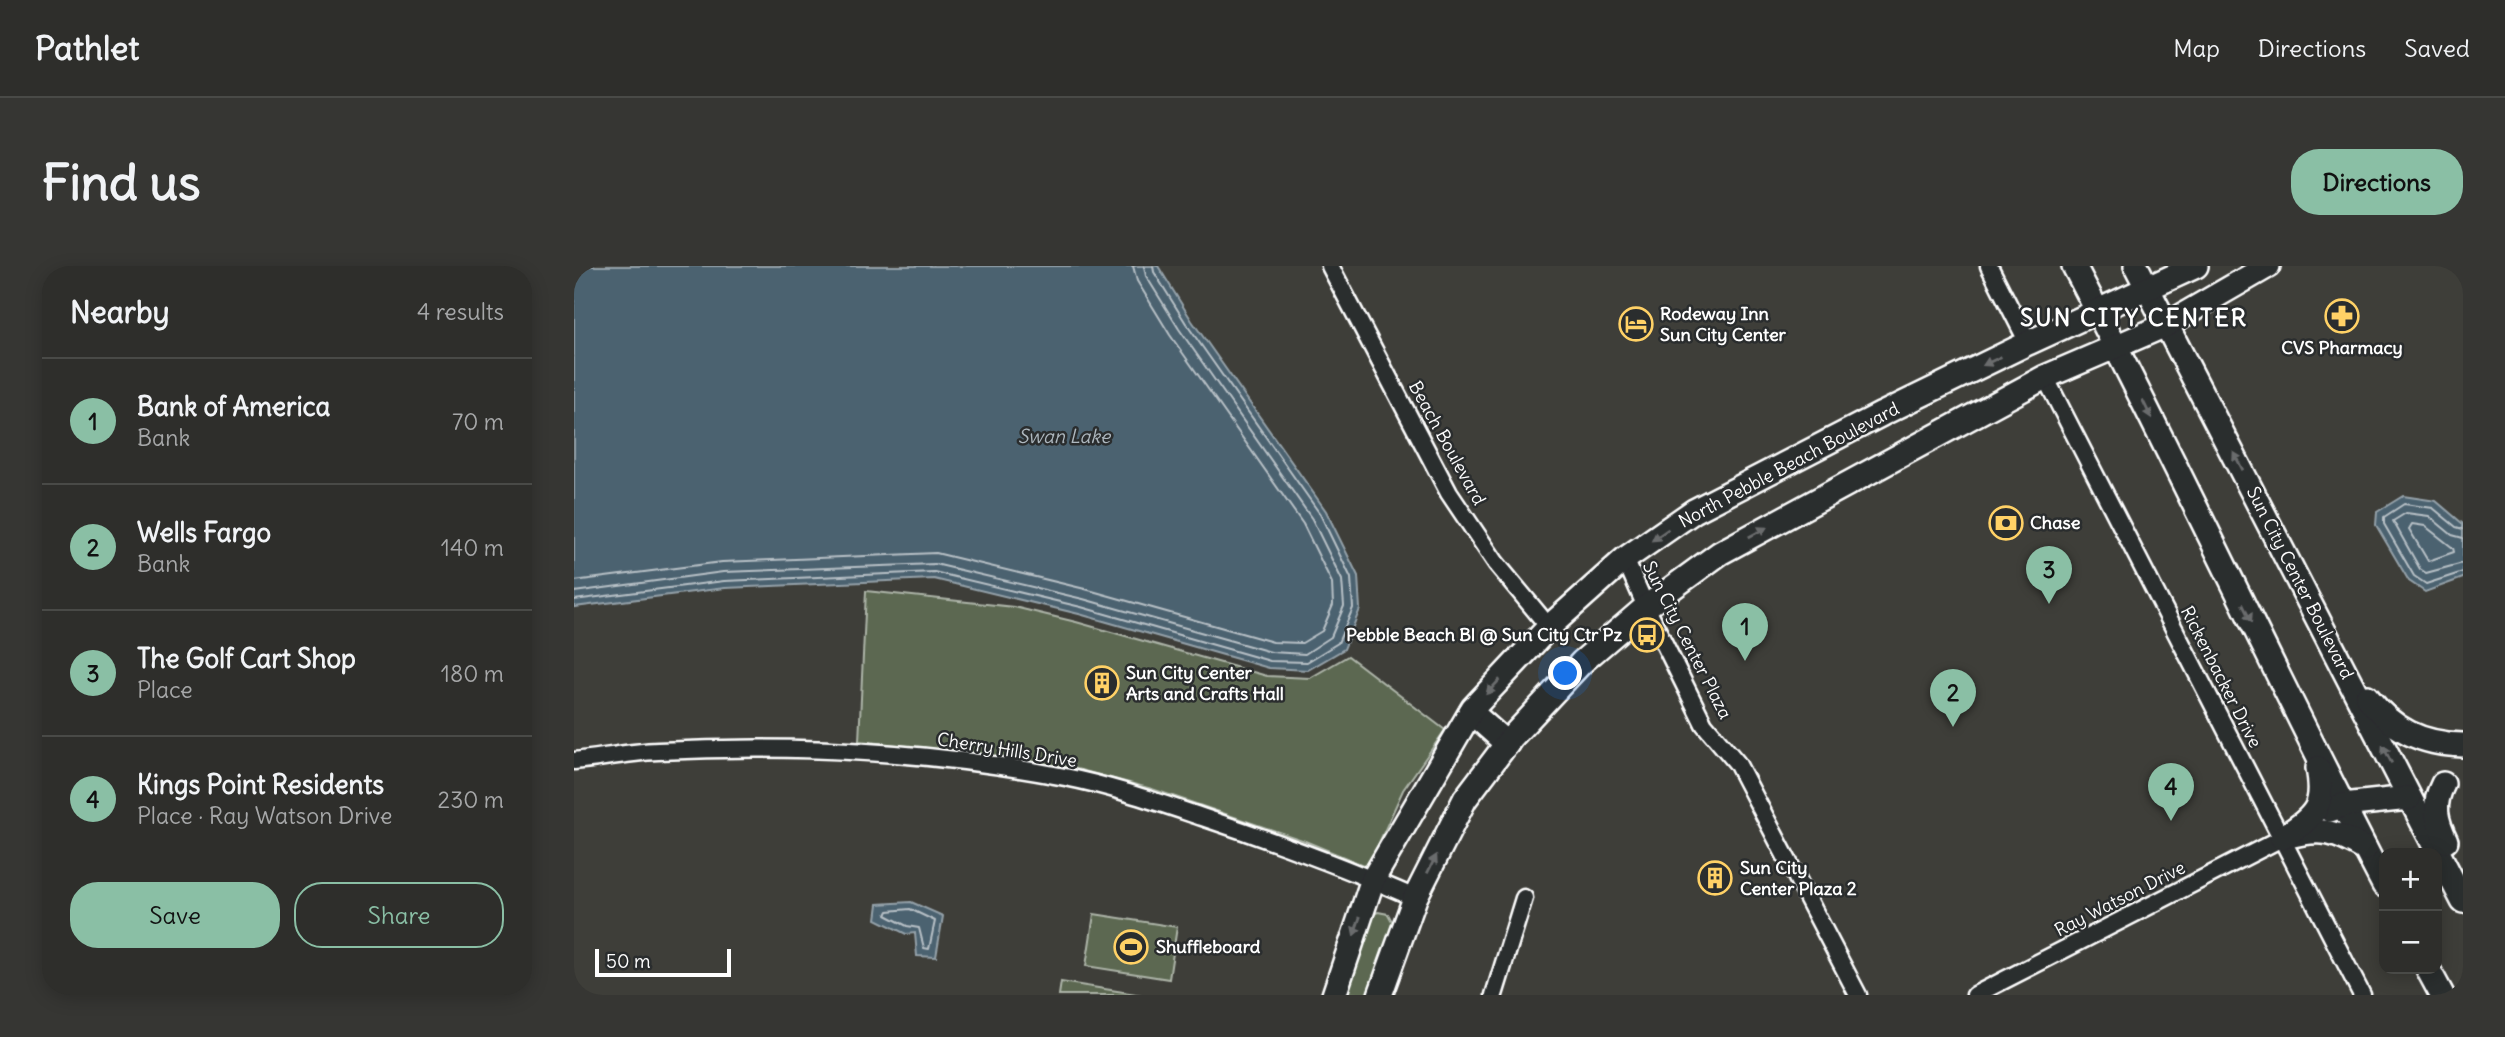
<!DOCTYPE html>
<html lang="en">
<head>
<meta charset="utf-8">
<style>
	:root { --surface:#2e2e2b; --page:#363633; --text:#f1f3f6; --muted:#a7a8a9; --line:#494a47; --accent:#8abfa5 }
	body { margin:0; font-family:Delius,sans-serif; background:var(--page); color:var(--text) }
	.controls { position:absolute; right:21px; bottom:21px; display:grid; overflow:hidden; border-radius:14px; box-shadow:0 4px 18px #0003 }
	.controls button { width:63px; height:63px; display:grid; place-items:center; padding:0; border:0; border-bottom:2px solid var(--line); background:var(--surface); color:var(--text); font:35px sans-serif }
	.scale { position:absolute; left:21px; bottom:18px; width:136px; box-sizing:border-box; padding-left:7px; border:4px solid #fff; border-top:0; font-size:19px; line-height:24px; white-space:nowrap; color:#fff; -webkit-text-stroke:5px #2a2d2e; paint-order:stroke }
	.you { position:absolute; left:992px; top:408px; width:24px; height:24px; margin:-18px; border:5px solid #fff; border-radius:50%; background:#1a73e8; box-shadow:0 0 0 10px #1a73e833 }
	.badge { display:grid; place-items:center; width:46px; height:46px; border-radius:50%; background:var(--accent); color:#111; font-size:23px; font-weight:700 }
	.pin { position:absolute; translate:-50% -58px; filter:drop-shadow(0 2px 4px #0008) }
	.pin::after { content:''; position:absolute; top:37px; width:24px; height:21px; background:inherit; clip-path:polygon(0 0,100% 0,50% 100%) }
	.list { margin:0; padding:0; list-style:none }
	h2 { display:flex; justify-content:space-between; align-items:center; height:91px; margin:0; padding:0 28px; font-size:30px }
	h2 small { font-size:23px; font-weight:400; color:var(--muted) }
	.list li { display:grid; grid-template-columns:46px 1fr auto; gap:21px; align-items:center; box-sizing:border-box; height:126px; padding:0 28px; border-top:2px solid var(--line) }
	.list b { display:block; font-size:26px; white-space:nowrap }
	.list p { margin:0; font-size:23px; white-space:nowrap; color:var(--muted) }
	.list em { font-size:23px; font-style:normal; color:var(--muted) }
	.actions { display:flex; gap:14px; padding:21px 28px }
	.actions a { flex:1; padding:16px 0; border:2px solid var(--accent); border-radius:28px; text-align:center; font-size:24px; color:var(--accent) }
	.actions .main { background:var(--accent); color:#111 }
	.map { position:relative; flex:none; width:1889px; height:729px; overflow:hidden; border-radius:28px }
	header { display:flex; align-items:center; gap:42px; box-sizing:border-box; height:98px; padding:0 35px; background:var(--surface); border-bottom:2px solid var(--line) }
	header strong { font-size:33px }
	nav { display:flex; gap:38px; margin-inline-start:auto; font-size:24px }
	.intro { display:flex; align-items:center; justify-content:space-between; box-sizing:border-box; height:168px; padding:0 42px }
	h1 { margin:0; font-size:49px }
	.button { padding:18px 32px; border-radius:28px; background:var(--accent); color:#111; font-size:24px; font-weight:700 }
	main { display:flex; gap:42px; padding:0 42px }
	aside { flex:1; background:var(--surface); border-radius:28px; box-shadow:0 4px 18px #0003 }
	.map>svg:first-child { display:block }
	.green { fill:#5b6851; stroke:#adb4a8; stroke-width:2 }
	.water { fill:#4c6270; stroke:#94a1a9; stroke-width:2 }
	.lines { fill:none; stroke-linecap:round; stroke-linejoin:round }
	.shore { stroke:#b7c0c6; stroke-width:2 }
	.street-casing { stroke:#fff; stroke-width:21 }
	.secondary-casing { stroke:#fff; stroke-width:28 }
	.street { stroke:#2a2d2e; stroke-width:16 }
	.secondary { stroke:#2a2d2e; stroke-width:23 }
	.oneway { fill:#6a6c6d }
	.labels { text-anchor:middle; stroke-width:5; stroke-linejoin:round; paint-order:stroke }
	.poi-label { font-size:18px; font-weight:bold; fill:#fff; stroke:#2a2d2e; text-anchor:start }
	.street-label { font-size:18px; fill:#fff; stroke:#2a2d2e }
	.water-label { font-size:19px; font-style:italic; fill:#aeb8bf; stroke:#2a2d2e }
	.district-label { font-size:24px; font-weight:bold; letter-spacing:2px; fill:#fff; stroke:#2a2d2e }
</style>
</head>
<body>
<header>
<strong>Pathlet</strong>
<nav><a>Map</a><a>Directions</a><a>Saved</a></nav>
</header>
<div class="intro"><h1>Find us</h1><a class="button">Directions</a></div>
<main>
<aside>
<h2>Nearby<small>4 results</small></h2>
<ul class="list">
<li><span class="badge">1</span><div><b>Bank of America</b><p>Bank</p></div><em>70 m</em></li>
<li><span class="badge">2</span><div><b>Wells Fargo</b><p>Bank</p></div><em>140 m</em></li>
<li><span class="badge">3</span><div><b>The Golf Cart Shop</b><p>Place</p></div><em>180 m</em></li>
<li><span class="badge">4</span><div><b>Kings Point Residents</b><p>Place · Ray Watson Drive</p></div><em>230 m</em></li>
</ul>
<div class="actions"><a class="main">Save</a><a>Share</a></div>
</aside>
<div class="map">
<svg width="1889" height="729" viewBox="0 0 1889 729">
	<rect width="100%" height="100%" fill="#3e3e39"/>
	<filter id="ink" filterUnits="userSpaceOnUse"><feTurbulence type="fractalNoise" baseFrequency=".0143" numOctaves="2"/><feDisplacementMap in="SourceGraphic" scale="14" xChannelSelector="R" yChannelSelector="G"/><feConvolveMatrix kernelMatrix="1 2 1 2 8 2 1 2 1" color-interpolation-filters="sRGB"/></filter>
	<g filter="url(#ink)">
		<g class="green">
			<polygon points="292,325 440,341 502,356 693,410 736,412 774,390 871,464 829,524 794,601 731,575 578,523 495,501 363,483 285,475"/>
			<polygon points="804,646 814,648 819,657 796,729 770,727 798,649"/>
			<polygon points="520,648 603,661 595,713 512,700"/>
			<polygon points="487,716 568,729 485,729"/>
		</g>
		<g class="water">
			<polygon points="14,0 584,0 618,55 752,245 784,310 786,343 770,383 734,404 695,402 505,348 360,313 151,322 0,341 0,13"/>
			<polygon points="1829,230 1862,235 1889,258 1889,312 1851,326 1835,315 1802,259 1803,246"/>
			<polygon points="337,636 369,650 362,691 343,690 341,667 332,668 302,653 304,638"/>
		</g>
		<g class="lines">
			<g class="shore">
				<polygon points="1838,258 1851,260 1879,282 1880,286 1854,295 1835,263"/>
				<polyline points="1889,263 1882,261 1859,242 1830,238 1810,251 1810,258 1840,310 1852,318 1889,306"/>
				<polyline points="1889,272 1878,269 1855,250 1832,247 1819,255 1846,303 1852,307 1889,297"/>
				<polyline points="0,315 148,296 362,287 511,323 699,376 728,377 748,365 759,339 758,317 729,258 596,69 563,15 559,0"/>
				<polyline points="0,326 149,306 361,298 509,333 697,386 731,388 757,371 770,340 768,314 738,253 605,63 572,10 570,0"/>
				<polyline points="0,334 150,315 360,306 507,341 696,395 733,396 764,377 779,342 777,312 746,248 613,59 580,6 579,0"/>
				<polygon points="336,643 361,655 355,683 350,682 345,662 333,660 312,649 314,645"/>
			</g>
			<defs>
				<g id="street">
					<polyline points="756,0 875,227 922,297 975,361"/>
					<polyline points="1415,0 1454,77"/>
					<polyline points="1471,111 1788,729"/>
					<polyline points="1051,293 1072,341 1130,458 1163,497 1284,729"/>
					<path d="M 0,495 C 28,492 56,486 84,485 C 220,478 357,485 491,511 C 537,520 583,536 628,551 C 700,575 771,601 841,632"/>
					<polyline points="920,729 950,632"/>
					<polyline points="1401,729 1708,572"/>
				</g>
				<g id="secondary">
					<path d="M 1500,0 C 1607,204 1703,414 1810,619"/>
					<polyline points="1562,0 1889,635"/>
					<path d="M 1793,431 C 1819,464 1847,478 1889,479"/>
					<polyline points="897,446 933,478"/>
					<path d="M 1869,518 C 1858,539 1862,554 1872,575"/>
					<polyline points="1756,544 1769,539 1835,532"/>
					<path d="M 1715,570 C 1748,561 1762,566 1791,583"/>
					<path d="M 1708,572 C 1740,550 1752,543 1744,502"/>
					<polyline points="1854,703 1868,729"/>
					<polyline points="760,729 799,613 899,442 975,361 1051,293 1120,245 1308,148 1454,77 1622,0"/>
					<polyline points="806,729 841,632 891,533 937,472 1008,396 1072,341 1146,287 1471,111 1592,59 1694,0"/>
				</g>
			</defs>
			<use href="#street" class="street-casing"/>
			<use href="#secondary" class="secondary-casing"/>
			<use href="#street" class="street"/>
			<use href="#secondary" class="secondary"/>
		</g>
		<defs><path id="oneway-solid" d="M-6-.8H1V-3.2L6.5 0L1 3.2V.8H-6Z" transform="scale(1.75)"/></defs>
		<g class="oneway">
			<use href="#oneway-solid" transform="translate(1418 95) rotate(154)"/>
			<use href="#oneway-solid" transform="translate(1573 143) rotate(64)"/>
			<use href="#oneway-solid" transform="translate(1664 195) rotate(-118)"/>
			<use href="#oneway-solid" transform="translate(1184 266) rotate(-28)"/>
			<use href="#oneway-solid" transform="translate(1086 269) rotate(145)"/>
			<use href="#oneway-solid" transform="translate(1673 347) rotate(64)"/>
			<use href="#oneway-solid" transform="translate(919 421) rotate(133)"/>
			<use href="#oneway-solid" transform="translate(1813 488) rotate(-117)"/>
			<use href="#oneway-solid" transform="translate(858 598) rotate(-63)"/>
			<use href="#oneway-solid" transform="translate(783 660) rotate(109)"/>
		</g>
	</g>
	<defs>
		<symbol id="pharmacy-ring" viewBox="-11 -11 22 22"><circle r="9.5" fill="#2a2d2e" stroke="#ffd166" stroke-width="1.5"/><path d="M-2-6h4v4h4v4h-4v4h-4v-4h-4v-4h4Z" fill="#ffd166"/></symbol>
		<symbol id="hotel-ring" viewBox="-11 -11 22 22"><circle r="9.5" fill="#2a2d2e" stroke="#ffd166" stroke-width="1.5"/><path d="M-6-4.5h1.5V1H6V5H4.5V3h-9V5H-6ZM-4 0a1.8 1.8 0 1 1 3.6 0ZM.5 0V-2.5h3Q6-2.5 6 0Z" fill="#ffd166"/></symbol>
		<symbol id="bank-ring" viewBox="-11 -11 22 22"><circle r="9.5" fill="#2a2d2e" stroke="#ffd166" stroke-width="1.5"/><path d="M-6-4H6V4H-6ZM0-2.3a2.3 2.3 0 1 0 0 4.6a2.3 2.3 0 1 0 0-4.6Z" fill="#ffd166"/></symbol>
		<symbol id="bus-ring" viewBox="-11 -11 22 22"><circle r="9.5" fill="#2a2d2e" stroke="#ffd166" stroke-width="1.5"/><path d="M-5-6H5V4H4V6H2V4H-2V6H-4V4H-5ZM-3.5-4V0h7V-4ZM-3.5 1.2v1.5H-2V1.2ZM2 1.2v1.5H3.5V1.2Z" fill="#ffd166"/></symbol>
		<symbol id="building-ring" viewBox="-11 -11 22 22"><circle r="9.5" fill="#2a2d2e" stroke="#ffd166" stroke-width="1.5"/><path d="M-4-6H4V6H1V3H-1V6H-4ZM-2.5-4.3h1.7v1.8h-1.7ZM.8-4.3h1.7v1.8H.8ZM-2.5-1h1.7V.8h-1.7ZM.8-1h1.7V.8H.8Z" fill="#ffd166"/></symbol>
		<symbol id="stadium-ring" viewBox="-11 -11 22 22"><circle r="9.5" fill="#2a2d2e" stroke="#ffd166" stroke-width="1.5"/><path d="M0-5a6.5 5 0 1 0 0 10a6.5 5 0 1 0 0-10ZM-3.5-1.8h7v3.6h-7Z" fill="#ffd166"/></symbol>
	</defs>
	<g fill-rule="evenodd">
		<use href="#pharmacy-ring" x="1749" y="31" width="38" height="38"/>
		<use href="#hotel-ring" x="1043" y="39" width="38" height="38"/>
		<use href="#bank-ring" x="1413" y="238" width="38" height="38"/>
		<use href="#bus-ring" x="1054" y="350" width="38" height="38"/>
		<use href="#building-ring" x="509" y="398" width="38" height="38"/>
		<use href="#building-ring" x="1122" y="593" width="38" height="38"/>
		<use href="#stadium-ring" x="538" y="662" width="38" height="38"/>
	</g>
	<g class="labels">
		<g class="poi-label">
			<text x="1086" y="54">Rodeway Inn<tspan x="1086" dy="21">Sun City Center</tspan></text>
			<text x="1768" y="88" text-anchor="middle">CVS Pharmacy</text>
			<text x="1456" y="263">Chase</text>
			<text x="1048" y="375" text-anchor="end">Pebble Beach Bl @ Sun City Ctr Pz</text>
			<text x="552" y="413">Sun City Center<tspan x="552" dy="21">Arts and Crafts Hall</tspan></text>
			<text x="1166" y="608">Sun City<tspan x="1166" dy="21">Center Plaza 2</tspan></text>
			<text x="582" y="687">Shuffleboard</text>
		</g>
		<g class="street-label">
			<text transform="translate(873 177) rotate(61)" y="6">Beach Boulevard</text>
			<text transform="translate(1215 199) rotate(-28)" y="6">North Pebble Beach Boulevard</text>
			<text transform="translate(1726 317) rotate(63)" y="6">Sun City Center Boulevard</text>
			<text transform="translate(1113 374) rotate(63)" y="6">Sun City Center Plaza</text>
			<text transform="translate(1647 411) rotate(63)" y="6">Rickenbacker Drive</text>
			<text transform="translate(433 484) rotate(9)" y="6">Cherry Hills Drive</text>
			<text transform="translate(1546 633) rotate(-27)" y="6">Ray Watson Drive</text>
		</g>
		<g class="water-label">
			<text x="490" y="177">Swan Lake</text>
		</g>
		<g class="district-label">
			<text x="1560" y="60">SUN CITY CENTER</text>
		</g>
	</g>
</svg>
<div class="controls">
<button>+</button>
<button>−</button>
</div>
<div class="scale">50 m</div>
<div class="you"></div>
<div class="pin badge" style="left:1171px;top:395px">1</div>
<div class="pin badge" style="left:1379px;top:461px">2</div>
<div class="pin badge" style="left:1475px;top:338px">3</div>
<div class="pin badge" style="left:1597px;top:555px">4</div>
</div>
</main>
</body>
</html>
